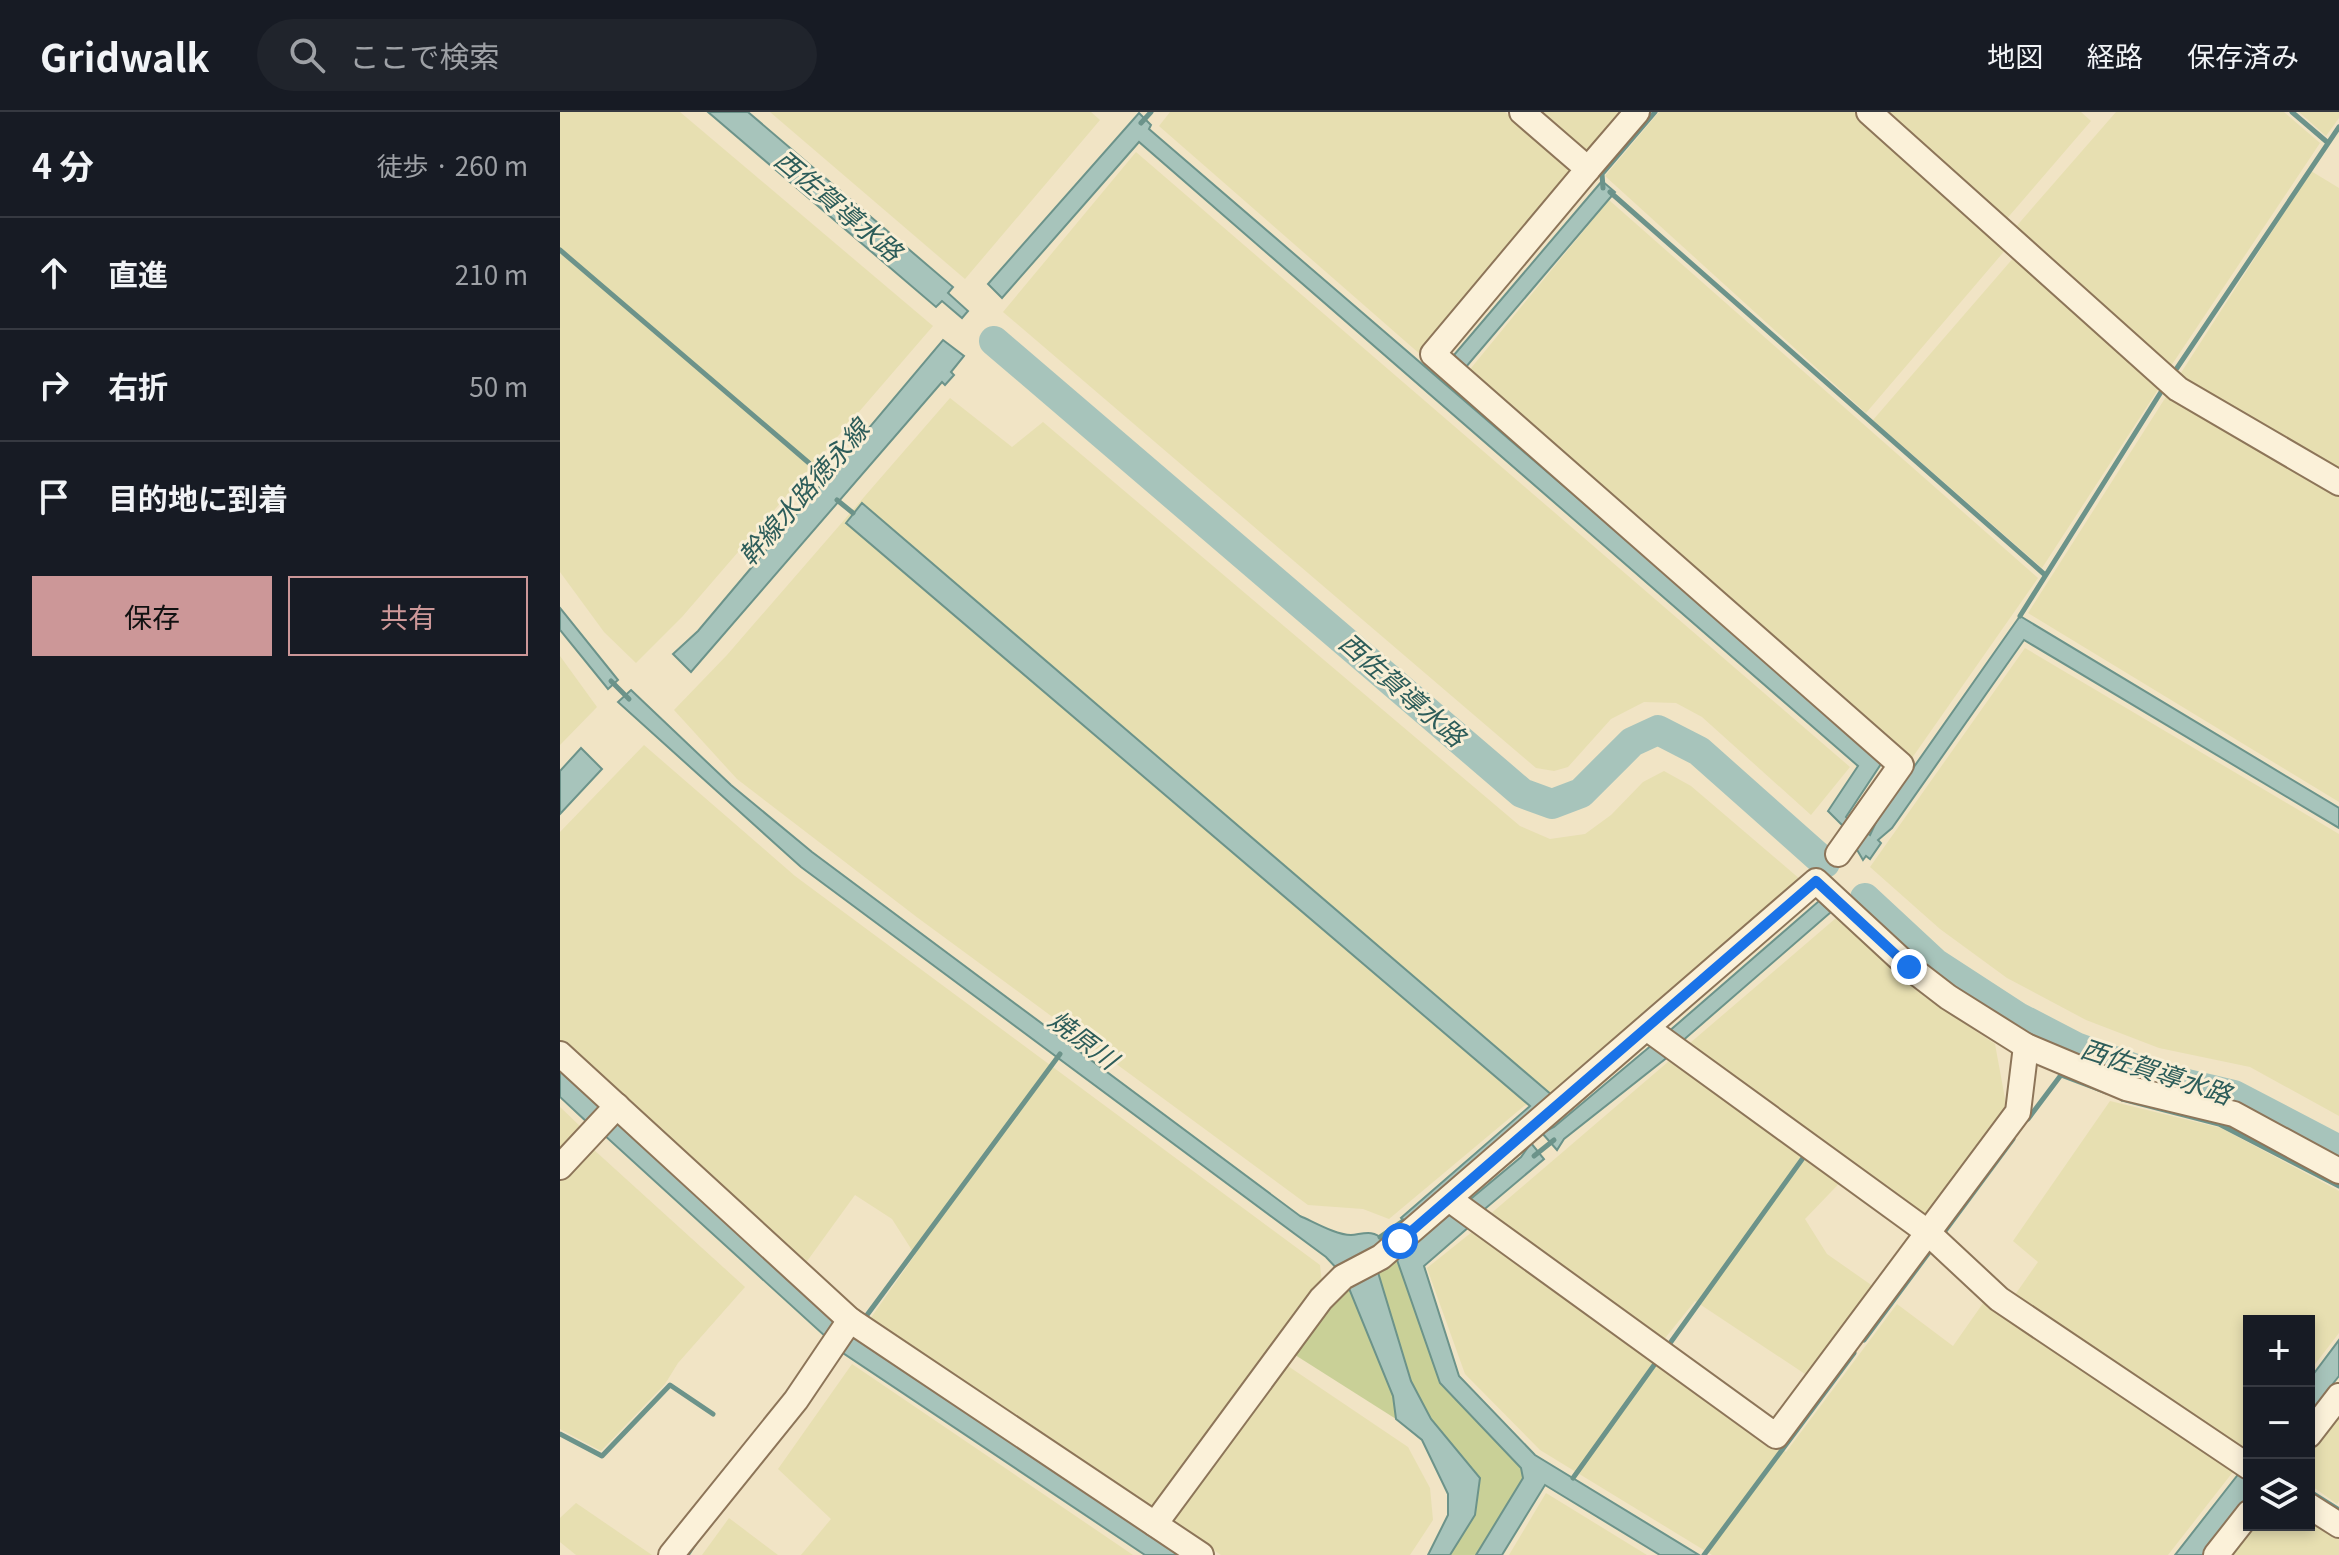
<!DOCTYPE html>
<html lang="ja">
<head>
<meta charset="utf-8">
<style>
	:root { --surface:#171b24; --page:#20242c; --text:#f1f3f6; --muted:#9ea1a6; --line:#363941; --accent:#cc9798 }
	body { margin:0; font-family:Georgia,"Noto Sans JP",serif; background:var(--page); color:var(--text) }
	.controls { position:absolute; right:24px; bottom:24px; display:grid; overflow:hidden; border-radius:0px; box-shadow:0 4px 12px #0003 }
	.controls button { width:72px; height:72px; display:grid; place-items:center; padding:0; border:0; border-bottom:2px solid var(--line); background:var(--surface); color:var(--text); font:40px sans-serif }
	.stop { position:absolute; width:24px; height:24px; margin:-18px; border:6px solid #1a73e8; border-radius:50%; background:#fff }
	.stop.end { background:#1a73e8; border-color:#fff; box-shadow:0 2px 8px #0008 }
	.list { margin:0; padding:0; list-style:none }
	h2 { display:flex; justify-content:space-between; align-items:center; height:104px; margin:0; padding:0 32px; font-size:34px }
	h2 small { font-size:26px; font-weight:400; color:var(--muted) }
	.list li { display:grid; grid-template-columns:52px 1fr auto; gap:24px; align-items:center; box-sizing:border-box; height:112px; padding:0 32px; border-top:2px solid var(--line) }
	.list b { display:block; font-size:30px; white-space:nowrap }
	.list em { font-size:26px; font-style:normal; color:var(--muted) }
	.actions { display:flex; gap:16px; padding:24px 32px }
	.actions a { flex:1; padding:18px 0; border:2px solid var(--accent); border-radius:0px; text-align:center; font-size:28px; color:var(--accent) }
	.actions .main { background:var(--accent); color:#111 }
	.icon { flex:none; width:44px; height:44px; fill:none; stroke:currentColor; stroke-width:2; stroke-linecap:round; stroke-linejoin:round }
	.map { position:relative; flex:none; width:1779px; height:1443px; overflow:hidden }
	header { display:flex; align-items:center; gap:48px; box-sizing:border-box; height:112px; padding:0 40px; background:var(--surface); border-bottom:2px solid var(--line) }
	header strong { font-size:38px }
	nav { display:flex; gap:44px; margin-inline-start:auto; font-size:28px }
	.search { width:560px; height:72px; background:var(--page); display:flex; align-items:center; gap:20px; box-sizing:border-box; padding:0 28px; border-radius:44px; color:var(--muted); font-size:30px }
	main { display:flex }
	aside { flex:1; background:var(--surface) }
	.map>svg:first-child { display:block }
	.farmland { fill:#e7dfb1 }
	.green { fill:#c9d097 }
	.water { fill:#a7c4bb; stroke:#6c938a; stroke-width:2 }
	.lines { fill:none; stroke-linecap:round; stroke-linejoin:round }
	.stream { stroke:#6c938a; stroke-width:5 }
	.river { stroke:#a7c4bb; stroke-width:30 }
	.minor-casing { stroke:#8d7559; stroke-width:28 }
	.minor { stroke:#fbf1d9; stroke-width:24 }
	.route { stroke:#1a73e8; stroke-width:10 }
	.labels { text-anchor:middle; stroke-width:6; stroke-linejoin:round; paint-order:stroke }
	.water-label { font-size:26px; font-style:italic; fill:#2d5d5a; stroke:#f8eed5 }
</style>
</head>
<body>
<header>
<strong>Gridwalk</strong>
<div class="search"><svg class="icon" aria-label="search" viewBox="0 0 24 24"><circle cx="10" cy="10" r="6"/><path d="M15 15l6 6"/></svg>ここで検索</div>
<nav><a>地図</a><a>経路</a><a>保存済み</a></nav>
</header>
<main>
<aside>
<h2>4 分<small>徒歩 · 260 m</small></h2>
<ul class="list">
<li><svg class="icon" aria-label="ahead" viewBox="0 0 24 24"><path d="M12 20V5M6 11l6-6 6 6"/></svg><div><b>直進</b></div><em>210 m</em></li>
<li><svg class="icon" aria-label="right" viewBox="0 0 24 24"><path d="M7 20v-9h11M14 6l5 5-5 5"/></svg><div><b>右折</b></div><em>50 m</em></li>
<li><svg class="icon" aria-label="arrive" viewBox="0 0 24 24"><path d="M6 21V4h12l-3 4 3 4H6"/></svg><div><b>目的地に到着</b></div></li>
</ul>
<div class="actions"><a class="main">保存</a><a>共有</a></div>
</aside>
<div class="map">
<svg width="1779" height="1443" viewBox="0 0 1779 1443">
	<rect width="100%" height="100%" fill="#f1e4c5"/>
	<g class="farmland">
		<polygon points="0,0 120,0 373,214 122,505 76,551 44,520 0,460"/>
		<polygon points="210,0 531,0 540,8 405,167"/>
		<polygon points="610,0 945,0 1015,60 861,243 599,14"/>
		<polygon points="978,0 1066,0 1029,44"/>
		<polygon points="1099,0 1294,0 1447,136 1306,301 1045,64"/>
		<polygon points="1321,0 1521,0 1531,9 1444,110"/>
		<polygon points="1556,0 1724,0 1760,31 1609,257 1454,117"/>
		<polygon points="1739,0 1779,0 1779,6 1766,24"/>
		<polygon points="576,40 1290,655 1251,703 1142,605 1116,591 1084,590 1051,607 1008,655 994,659 976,656 443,200"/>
		<polygon points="1751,59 1779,76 1779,364 1617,267"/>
		<polygon points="1049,88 1478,466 1352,646 907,261"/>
		<polygon points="1455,144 1601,273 1482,456 1313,308"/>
		<polygon points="1609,280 1779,383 1779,690 1468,501"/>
		<polygon points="390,286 452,335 483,310 960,714 990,727 1025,722 1051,703 1083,670 1104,659 1131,674 1241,768 1001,979 964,994 829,1107 803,1097 748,1093 358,806 177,667 114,598 167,543"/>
		<polygon points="1465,536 1779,722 1779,1004 1690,955 1599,936 1526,908 1447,866 1380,817 1310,755"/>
		<polygon points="0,544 37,595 0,633"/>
		<polygon points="84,633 235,764 760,1153 762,1171 594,1400 310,1207 355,1143 332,1107 295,1083 245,1152 0,929 0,720"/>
		<polygon points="1276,806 1365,885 1435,932 1448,1003 1366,1109 1294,1056 1245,1107 1267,1142 1317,1177 1251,1266 1135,1189 1102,1230 928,1104"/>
		<polygon points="1550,989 1661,1016 1779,1079 1779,1221 1749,1260 1749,1209 1689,1209 1686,1341 1452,1187 1478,1150 1453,1129"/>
		<polygon points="0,995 22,1016 33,1037 185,1175 118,1251 105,1272 41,1339 0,1317"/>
		<polygon points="917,1116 1092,1239 1226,1340 1337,1192 1393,1234 1426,1187 1676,1356 1608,1443 1152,1443 980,1338 905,1262 867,1156"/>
		<polygon points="722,1250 848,1335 870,1376 873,1408 850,1443 661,1443 606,1406"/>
		<polygon points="292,1252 573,1443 241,1443 271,1407 218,1357"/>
		<polygon points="1779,1300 1779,1389 1777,1392 1749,1372 1749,1339"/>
		<polygon points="986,1381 1087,1443 949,1443"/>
		<polygon points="16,1391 92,1443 16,1443 0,1430 0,1406"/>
		<polygon points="1749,1404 1779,1423 1779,1443 1667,1443 1691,1413 1749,1413"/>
		<polygon points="169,1406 218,1443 142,1443"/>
	</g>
	<g class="green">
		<polygon points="836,1145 880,1271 961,1356 964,1366 916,1443 890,1443 915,1403 891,1334 871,1307 851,1269 817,1157"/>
		<polygon points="788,1174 833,1284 836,1307 732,1241"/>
	</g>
	<g class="water">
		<polygon points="148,0 188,0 393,175 388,181 408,199 402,206 382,189 376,195"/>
		<polygon points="579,1 591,13 589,17 1323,649 1286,705 1289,709 1284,715 1268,699 1298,654 579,30 442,186 428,172"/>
		<polygon points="1042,69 1055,80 906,255 894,243"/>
		<polygon points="383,228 404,244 391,260 394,263 385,273 382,270 131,560 113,542 138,519"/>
		<polygon points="302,391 993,984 845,1111 841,1106 970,994 286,411"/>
		<polygon points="0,496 58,568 48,577 0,518"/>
		<polygon points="1460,504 1779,696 1779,716 1464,528 1332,716 1318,728 1321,731 1310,747 1306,744 1303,748 1296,736 1307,721 1310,723 1318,706"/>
		<path d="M 71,578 L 171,673 L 252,740 L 740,1104 C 754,1110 776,1123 791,1123 C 803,1122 813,1117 823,1128 L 780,1160 L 766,1145 L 241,755 L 58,590 Z"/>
		<polygon points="21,636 42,657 0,702 0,659"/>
		<polygon points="1259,789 1271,800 1120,931 1107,921"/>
		<polygon points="1093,932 1109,944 1004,1027 997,1038 982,1021 994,1015"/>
		<polygon points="0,959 42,997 28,1011 0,985"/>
		<polygon points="55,1008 275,1210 266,1225 43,1022"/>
		<polygon points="971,1031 984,1047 920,1101 907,1090 961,1045"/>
		<polygon points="891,1100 910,1114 864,1154 899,1264 975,1343 1139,1443 1100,1443 985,1373 942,1443 916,1443 963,1366 961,1356 880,1271 836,1145"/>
		<polygon points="817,1157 851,1269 871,1307 920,1366 915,1403 890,1443 868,1443 888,1403 888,1382 862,1328 836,1307 833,1284 788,1174"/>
		<polygon points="287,1221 620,1443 585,1443 280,1239"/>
		<polygon points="1779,1228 1779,1264 1749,1302 1749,1268"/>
		<polygon points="1680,1360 1689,1366 1688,1387 1643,1443 1615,1443"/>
	</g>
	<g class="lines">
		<g class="stream">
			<polyline points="1732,0 1767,30"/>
			<polyline points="581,11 591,0"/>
			<polyline points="1043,76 1042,62 1095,0"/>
			<polyline points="1050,80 1484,462"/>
			<polyline points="0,138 249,351"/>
			<polyline points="1617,256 1779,15"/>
			<polyline points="277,388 293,401"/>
			<polyline points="1460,504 1601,280"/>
			<polyline points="51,569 69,587"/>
			<polyline points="1562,987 1659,1012 1779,1074"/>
			<polyline points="1468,1007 1501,963 1546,980"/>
			<polyline points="974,1044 994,1028"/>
			<polyline points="1382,1123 1453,1027"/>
			<polyline points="820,1125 843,1109"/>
			<polyline points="307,1203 500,942"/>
			<polyline points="1304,1228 1370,1139"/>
			<polyline points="1108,1234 1243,1046"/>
			<polyline points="0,1322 42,1344 110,1273 153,1302"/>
			<polyline points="1013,1366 1097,1249"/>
			<polyline points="1749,1379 1779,1398"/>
			<polyline points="127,1443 135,1431"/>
			<polyline points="1144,1443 1294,1241"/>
		</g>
		<g class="river">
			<polyline points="434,229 962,681 992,692 1021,681 1072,630 1098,618 1139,639 1265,751"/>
			<polyline points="1305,786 1375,851 1458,905 1516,935 1598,965 1674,983 1779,1038"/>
		</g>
		<defs>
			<g id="minor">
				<polyline points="962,0 1028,57 873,242 1341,653 1278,742"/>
				<polyline points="1309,0 1618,277 1779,371"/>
				<polyline points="1028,57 1077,0"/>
				<polyline points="1088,917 1366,1119 1439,1187 1689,1355"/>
				<polyline points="0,942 290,1208 641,1443"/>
				<polyline points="0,1055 57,994"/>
				<polyline points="889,1087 1216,1324 1458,1000 1466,934"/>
				<polyline points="1749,1323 1779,1284"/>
				<polyline points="1749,1394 1779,1413"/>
				<polyline points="595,1412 761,1187 783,1165 821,1145 1256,769 1349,855 1388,885 1466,934 1566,976 1674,1002 1779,1059"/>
				<polyline points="111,1443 236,1288 290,1208"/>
				<polyline points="1656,1443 1689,1401"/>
			</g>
		</defs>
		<use href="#minor" class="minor-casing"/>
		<use href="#minor" class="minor"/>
	</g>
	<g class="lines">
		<polyline class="route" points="840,1129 1256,769 1349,855"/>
	</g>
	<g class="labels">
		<g class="water-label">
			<text transform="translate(278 94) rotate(40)" y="9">西佐賀導水路</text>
			<text transform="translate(244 381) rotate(-49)" y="9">幹線水路徳永線</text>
			<text transform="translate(842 578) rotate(41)" y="9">西佐賀導水路</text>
			<text transform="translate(523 928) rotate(37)" y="9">焼原川</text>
			<text transform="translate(1596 960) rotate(18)" y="9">西佐賀導水路</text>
		</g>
	</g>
</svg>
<div class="controls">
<button>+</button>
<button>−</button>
<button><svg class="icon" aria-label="layers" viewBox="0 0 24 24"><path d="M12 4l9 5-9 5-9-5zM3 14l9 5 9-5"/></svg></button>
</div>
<div class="stop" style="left:840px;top:1129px"></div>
<div class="stop end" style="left:1349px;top:855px"></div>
</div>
</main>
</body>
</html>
